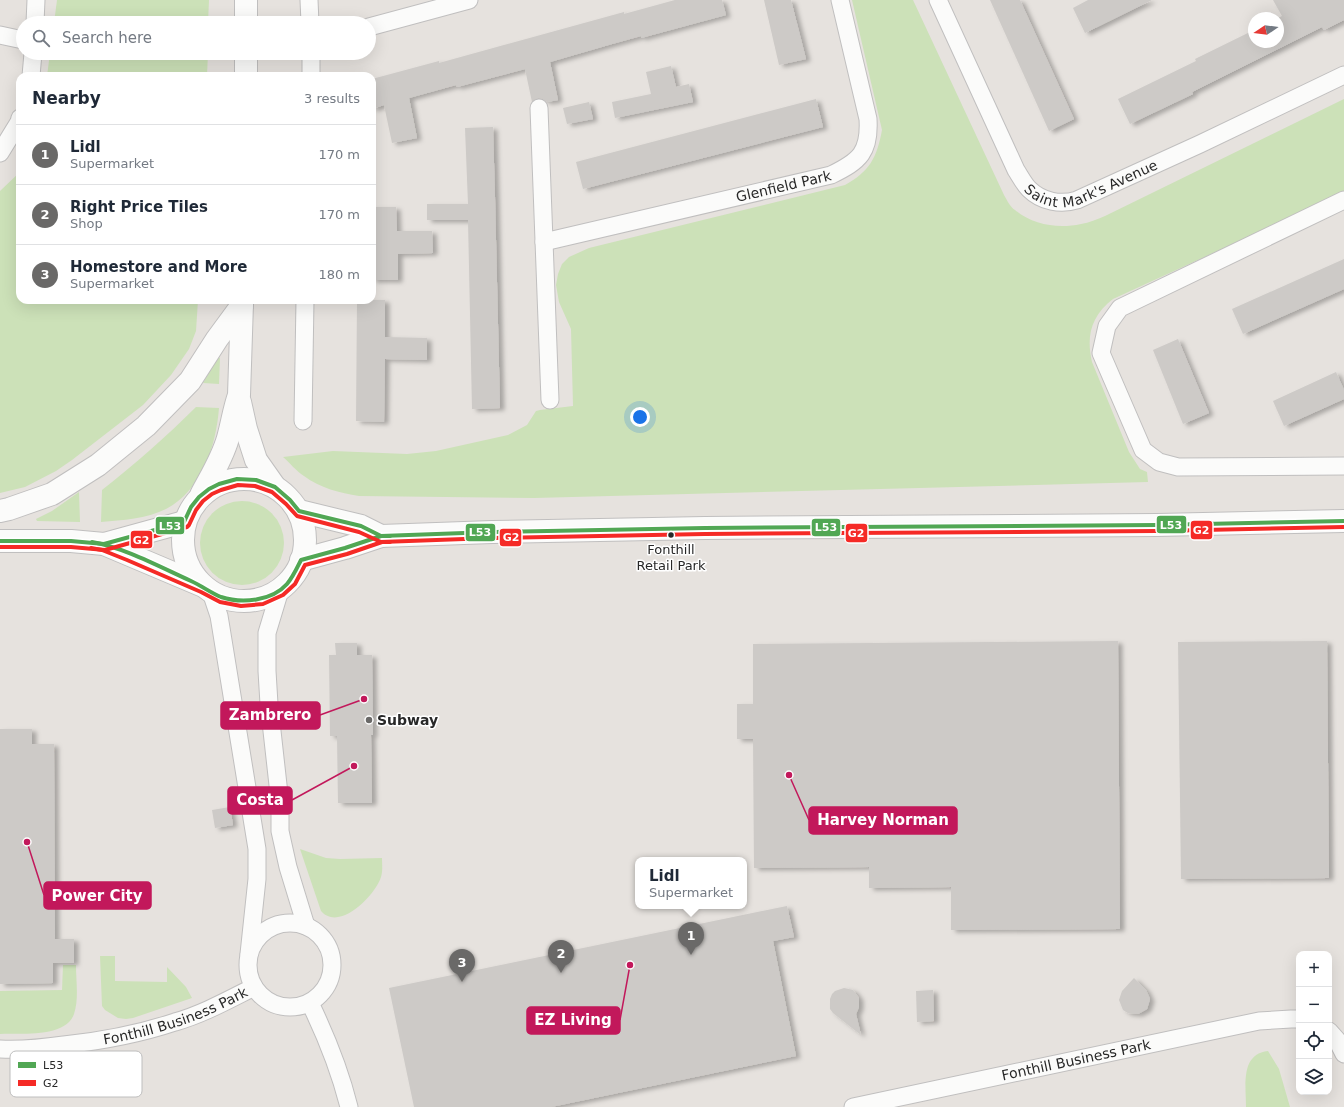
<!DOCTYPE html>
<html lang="en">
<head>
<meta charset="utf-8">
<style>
	:root { --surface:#fff; --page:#f2f2f3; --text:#1f2937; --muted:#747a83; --line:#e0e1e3; --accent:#6a6968 }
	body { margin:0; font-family:"DejaVu Sans",sans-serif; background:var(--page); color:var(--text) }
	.controls { position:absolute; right:12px; bottom:12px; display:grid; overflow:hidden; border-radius:8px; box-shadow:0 4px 16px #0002 }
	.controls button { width:36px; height:36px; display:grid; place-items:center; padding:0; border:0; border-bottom:1px solid var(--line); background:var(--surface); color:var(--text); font:20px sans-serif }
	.compass { position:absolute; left:1248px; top:12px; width:36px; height:36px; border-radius:50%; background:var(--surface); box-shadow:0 4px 16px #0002; rotate:257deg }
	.you { position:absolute; left:640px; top:417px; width:14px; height:14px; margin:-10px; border:3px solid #fff; border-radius:50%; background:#1a73e8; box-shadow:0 0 0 6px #1a73e833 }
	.badge { display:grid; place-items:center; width:26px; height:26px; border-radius:50%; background:var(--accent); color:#fff; font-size:13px; font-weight:700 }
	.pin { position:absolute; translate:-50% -33px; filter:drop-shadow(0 1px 2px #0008) }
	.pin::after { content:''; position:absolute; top:21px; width:14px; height:12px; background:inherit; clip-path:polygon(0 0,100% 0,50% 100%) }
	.popup { position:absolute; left:635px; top:857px; width:112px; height:52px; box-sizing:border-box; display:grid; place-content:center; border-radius:8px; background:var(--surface); filter:drop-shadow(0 1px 3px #0005); font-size:13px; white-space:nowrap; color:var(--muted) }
	.popup b { font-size:15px; color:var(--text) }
	.popup::after { content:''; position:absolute; left:50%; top:100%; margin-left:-8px; border:8px solid transparent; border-top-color:var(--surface) }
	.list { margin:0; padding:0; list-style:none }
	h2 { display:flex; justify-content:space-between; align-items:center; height:52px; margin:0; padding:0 16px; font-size:17px }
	h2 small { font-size:13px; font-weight:400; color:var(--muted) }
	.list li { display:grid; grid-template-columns:26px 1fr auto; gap:12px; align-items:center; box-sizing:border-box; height:60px; padding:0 16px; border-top:1px solid var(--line) }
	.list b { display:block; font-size:15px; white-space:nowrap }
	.list p { margin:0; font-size:13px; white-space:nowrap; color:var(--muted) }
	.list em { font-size:13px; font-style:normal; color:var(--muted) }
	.icon { flex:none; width:22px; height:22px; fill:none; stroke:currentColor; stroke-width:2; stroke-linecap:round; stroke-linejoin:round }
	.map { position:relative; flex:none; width:1344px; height:1107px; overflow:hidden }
	.search { position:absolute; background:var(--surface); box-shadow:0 4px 16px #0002; left:16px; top:16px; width:360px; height:44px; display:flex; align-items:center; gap:10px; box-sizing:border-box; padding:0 14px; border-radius:22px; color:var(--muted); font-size:15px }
	.panel { position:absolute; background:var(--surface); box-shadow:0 4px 16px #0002; left:16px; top:72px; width:360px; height:232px; border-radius:12px }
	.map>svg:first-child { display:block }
	.green { fill:#cce1b8 }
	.building { fill:#cdcac7; filter:url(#shadow) }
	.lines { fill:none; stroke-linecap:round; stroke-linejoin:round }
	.street-casing { stroke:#c0bfbf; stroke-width:19 }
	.secondary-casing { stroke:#c0bfbf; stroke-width:24 }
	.street { stroke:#fbfbfa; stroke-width:17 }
	.secondary { stroke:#fbfbfa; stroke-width:22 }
	.bus-1-casing { stroke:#fff; stroke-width:7 }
	.bus-2-casing { stroke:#fff; stroke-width:7 }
	.bus-1 { stroke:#51a754; stroke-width:4 }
	.bus-2 { stroke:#f52a26; stroke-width:4 }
	.bus-dot { fill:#282828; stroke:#fff; stroke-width:1.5 }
	.poi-dot { fill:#6a6968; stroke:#fff; stroke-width:1.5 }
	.labels { text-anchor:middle; stroke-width:3; stroke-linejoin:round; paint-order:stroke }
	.bus-label { font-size:13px; fill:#282828; stroke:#fff }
	.street-label { font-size:14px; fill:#282828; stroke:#fff }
	.poi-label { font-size:14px; font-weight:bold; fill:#282828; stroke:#fff; text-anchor:start }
	.key { fill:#fff; stroke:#bebebe; stroke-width:1 }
	.key-label { font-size:11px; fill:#282828 }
	.leader { fill:none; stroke:#c2185b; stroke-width:1.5 }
	.callout-dot { fill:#c2185b; stroke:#fff; stroke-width:1.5 }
	.callout { fill:#c2185b; stroke:#c2185b; stroke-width:1.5 }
	.callout-label { font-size:15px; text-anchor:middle; font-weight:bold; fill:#fff }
	.line-badge { stroke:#fff; stroke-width:1.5 }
	.badge-label { font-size:11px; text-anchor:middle; font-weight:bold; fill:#fff }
</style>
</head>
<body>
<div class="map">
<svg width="1344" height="1107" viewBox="0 0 1344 1107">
	<defs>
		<filter id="shadow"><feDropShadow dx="4.5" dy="2.5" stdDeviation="2" flood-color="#0004"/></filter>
	</defs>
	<rect width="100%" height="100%" fill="#e6e2de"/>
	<g class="green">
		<polygon points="57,0 209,0 208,23 54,23"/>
		<path d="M 852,0 L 913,0 L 1004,195 C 1007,200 1010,207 1015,210 C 1033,225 1058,229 1081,224 C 1089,223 1097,219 1105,216 L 1344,99 L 1344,193 L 1113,299 C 1091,316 1086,336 1092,362 L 1129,452 L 1140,469 L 1147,472 L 1148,482 L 534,498 L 359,496 C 340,493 320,488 304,476 C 296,471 290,463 283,457 L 333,451 L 407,454 L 436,451 L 508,435 L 527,425 L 536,411 L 540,410 L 573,406 L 571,329 L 559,302 L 556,285 L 558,274 L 562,264 L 569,257 L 589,248 L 845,185 C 869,172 877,158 882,130 Z"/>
		<polygon points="50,53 208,53 207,76 47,76"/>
		<polygon points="20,172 20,300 198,300 196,331 189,349 171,375 143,405 72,460 56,471 25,487 0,493 0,191"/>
		<polygon points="218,357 220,358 219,384 203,383"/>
		<path d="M 196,407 L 219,408 C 216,446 202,490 166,509 C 146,519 123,520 101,522 L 102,490 C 135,464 166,437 196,407 Z"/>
		<polygon points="79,492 80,522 37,521 36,519 52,511"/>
		<circle cx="242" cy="543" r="42"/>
		<path d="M 300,849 L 326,858 L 340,859 L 382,858 C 382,864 383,871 381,877 C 375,896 339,932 321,911 Z"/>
		<polygon points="100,956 115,956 115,981 167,982 167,967 186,987 192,998 133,1018 126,1019 118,1018 105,1010 102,1006"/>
		<path d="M 63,965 L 76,965 C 76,981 79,999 74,1014 C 66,1038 20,1033 0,1034 L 0,991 L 62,990 Z"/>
		<path d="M 1268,1051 L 1279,1069 L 1290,1107 L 1246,1107 C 1246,1086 1240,1054 1268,1051 Z"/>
	</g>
	<g class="building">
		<polygon points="675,0 722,0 726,15 641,38 641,36 612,44 550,62 558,100 547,102 543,99 538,98 532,102 525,69 457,87 456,85 409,98 417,138 392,143 384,105 372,109 372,79 439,61 439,63 624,12 624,14"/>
		<polygon points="764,0 791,0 806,59 779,65"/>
		<polygon points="990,0 1020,0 1074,119 1049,131"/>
		<polygon points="1088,0 1152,0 1085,33 1073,8"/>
		<polygon points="1273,0 1344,0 1344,20 1324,30 1322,27 1192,92 1193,94 1130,124 1118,99 1196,61 1195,59 1254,30 1254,42 1278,42 1278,18 1282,16"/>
		<polygon points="671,66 676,87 689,84 693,102 615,118 612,102 651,94 646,72"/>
		<polygon points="816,99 823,127 583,189 576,162"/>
		<polygon points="589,102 593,119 567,124 563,108"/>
		<polygon points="493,127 495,197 500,408 472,409 468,220 427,220 427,204 468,204 465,128"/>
		<polygon points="372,207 396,207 397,231 432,231 433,253 398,254 398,280 372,280"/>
		<polygon points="1344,259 1344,289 1243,334 1232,309"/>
		<polygon points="357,300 385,300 385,337 427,338 427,360 385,359 384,422 356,421"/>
		<polygon points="1178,339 1209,413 1183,424 1153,350"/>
		<polygon points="1336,372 1344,390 1344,399 1284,426 1273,401"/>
		<polygon points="1118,641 1120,929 951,930 951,887 869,888 869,867 754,868 753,739 737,739 737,704 753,704 753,644"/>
		<polygon points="1327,641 1329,878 1181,879 1178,642"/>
		<polygon points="335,643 357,643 357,655 372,655 373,735 371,735 372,803 338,803 337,736 330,736 329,655 336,655"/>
		<polygon points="0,729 32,729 32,744 54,744 55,939 74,939 74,963 53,963 53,983 0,984"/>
		<polygon points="230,807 233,825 215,828 212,810"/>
		<polygon points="787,906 794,937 773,941 796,1056 551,1107 414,1107 389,988"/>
		<polygon points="1134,978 1146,990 1150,999 1147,1009 1138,1014 1128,1013 1123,1010 1119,1000 1122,991"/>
		<polygon points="844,988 853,990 859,998 859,1007 856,1014 861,1035 833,1013 830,1009 830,999 832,994 835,991"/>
		<polygon points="933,990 934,1021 917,1022 916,991"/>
	</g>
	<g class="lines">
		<defs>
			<g id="street">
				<polyline points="309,0 310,23"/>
				<path id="s1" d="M 938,0 L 1016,170 C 1020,176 1024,184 1029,189 C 1042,202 1061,205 1077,200 L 1200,144 L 1344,75"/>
				<polyline points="35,23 36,0"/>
				<polyline points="369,27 469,0"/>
				<polyline points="0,35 23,40"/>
				<polyline points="31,76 33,53"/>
				<polyline points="311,76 311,53"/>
				<polyline points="539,108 550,400"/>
				<polyline points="0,153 19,122 20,118"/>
				<polyline points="1344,200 1120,308 1107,326 1101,353 1143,450 1159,462 1178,467 1344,466"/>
				<path id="s2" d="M 544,242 L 831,175 C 860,161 870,152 868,119 L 840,0"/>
				<polyline points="303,421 305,300"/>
				<polyline points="280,590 267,633 267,671 269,704 280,803 280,831 288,867 306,926"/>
				<polyline points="211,592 219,616 221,628 257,849 257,879 249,954"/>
				<circle cx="290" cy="965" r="42"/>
				<path d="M 310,1003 C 326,1036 340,1071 349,1107"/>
				<polyline points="1329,1031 1337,1040 1344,1054"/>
				<path id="s3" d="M 0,1049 C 21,1050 43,1048 64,1045 C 102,1041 139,1034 175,1022 C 203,1014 228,1000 254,987"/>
				<path id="s4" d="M 853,1107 L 1259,1021 L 1291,1019 L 1299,1019"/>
			</g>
			<g id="secondary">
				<polyline points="246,23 246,0"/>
				<polyline points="246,76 246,53"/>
				<polyline points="240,402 246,429 256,460 275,487"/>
				<circle cx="244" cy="540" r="61"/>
				<path d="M 201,495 C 211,476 222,459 228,438 C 232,424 234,409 239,395 L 242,303"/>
				<polyline points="0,511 9,509 52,494 98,465 146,426 190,381 217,339 242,305"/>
				<polyline points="299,511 361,526 381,536"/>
				<polyline points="0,541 71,541 104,544 201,585"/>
				<polyline points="104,544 184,522"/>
				<polyline points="301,560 345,548 381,536 492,532 705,528 1157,525 1344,521"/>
			</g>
		</defs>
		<use href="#street" class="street-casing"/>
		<use href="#secondary" class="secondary-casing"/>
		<use href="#street" class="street"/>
		<use href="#secondary" class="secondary"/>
		<defs>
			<g id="bus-1">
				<polyline points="0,541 71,541 104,544 184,522 191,507 199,497 209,489 219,484 237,479 256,480 275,487 290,500 299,511 361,526 381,536 492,532 705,528 1157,525 1344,521"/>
				<path d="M 92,542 C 123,547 162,568 191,581 C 202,586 211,593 221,597 C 242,604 272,601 287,584 C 293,577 297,568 301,560 L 345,548 L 381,536 L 390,536"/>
			</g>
			<g id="bus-2">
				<polyline points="0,547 71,547 105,550 187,527 189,525 196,510 203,501 212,494 221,490 238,485 255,486 272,492 286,504 297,516 359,532 381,542 492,538 705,534 1157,531 1344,527"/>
				<polyline points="91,548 102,550 127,560 201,592 220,602 241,606 263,604 283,595 295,584 305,565 347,554 382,542 390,542"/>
			</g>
		</defs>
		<use href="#bus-1" class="bus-1-casing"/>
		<use href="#bus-2" class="bus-2-casing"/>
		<use href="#bus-1" class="bus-1"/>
		<use href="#bus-2" class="bus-2"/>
	</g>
	<circle class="bus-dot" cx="671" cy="535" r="3.5"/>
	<circle class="poi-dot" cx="369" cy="720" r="4"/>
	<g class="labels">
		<g class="bus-label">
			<text x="671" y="554">Fonthill<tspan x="671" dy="16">Retail Park</tspan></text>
		</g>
		<g class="street-label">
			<text dy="5" stroke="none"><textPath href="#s1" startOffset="278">Saint Mark's Avenue</textPath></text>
			<text dy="5" stroke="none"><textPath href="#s2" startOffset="246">Glenfield Park</textPath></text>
			<text dy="5" stroke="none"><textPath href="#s3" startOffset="180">Fonthill Business Park</textPath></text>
			<text dy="5" stroke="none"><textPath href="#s4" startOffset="228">Fonthill Business Park</textPath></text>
		</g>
		<g class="poi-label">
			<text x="377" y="725">Subway</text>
		</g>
	</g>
	<rect x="10" y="1051" width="132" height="46" rx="6" class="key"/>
	<rect x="18" y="1062" width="18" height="6" fill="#51a754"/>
	<rect x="18" y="1080" width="18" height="6" fill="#f52a26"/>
	<g class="key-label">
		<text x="43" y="1069">L53</text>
		<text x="43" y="1087">G2</text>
	</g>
	<path class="leader" d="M364 699L320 715M354 766L292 800M789 775L809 820M27 842L44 895M630 965L620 1020"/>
	<g class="callout-dot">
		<circle cx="364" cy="699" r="4"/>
		<circle cx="354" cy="766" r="4"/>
		<circle cx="789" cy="775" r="4"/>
		<circle cx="27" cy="842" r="4"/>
		<circle cx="630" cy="965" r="4"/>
	</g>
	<g class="callout">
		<rect x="221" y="702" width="99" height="27" rx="4"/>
		<rect x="228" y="787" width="64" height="27" rx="4"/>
		<rect x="809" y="807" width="148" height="27" rx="4"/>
		<rect x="44" y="882" width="107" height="27" rx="4"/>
		<rect x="527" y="1007" width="93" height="27" rx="4"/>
	</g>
	<g class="callout-label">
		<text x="270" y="720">Zambrero</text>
		<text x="260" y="805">Costa</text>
		<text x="883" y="825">Harvey Norman</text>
		<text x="97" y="901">Power City</text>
		<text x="573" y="1025">EZ Living</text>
	</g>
	<g class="line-badge">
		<rect x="1156" y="515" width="31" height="19" rx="4" fill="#51a754"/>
		<rect x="155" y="516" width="30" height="19" rx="4" fill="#51a754"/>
		<rect x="811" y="518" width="30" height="19" rx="4" fill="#51a754"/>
		<rect x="1190" y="520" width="23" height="20" rx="4" fill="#f52a26"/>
		<rect x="465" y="523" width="31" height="19" rx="4" fill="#51a754"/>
		<rect x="845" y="523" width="23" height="20" rx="4" fill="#f52a26"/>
		<rect x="499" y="528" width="23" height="19" rx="4" fill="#f52a26"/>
		<rect x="130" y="530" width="23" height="19" rx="4" fill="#f52a26"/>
	</g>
	<g class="badge-label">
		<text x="1171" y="529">L53</text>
		<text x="170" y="530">L53</text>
		<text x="826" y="531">L53</text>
		<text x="1201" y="534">G2</text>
		<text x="480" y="536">L53</text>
		<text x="856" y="537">G2</text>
		<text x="511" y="541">G2</text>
		<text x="141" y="544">G2</text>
	</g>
</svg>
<div class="controls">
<button>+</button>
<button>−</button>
<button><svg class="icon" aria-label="locate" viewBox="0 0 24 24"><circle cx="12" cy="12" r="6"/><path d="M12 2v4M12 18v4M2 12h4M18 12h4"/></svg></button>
<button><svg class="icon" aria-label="layers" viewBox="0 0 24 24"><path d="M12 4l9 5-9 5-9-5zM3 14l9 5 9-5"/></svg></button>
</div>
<svg class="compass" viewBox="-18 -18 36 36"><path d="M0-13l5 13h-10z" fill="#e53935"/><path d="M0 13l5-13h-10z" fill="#747a83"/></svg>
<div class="you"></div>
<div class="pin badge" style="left:691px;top:955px">1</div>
<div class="popup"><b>Lidl</b>Supermarket</div>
<div class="pin badge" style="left:561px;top:973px">2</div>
<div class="pin badge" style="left:462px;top:982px">3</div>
<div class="search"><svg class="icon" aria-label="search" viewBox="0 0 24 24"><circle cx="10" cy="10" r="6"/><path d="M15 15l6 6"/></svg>Search here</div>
<section class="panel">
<h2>Nearby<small>3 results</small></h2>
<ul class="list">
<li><span class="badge">1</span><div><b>Lidl</b><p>Supermarket</p></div><em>170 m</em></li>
<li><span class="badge">2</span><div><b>Right Price Tiles</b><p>Shop</p></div><em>170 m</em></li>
<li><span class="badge">3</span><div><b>Homestore and More</b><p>Supermarket</p></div><em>180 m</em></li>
</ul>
</section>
</div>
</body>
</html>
